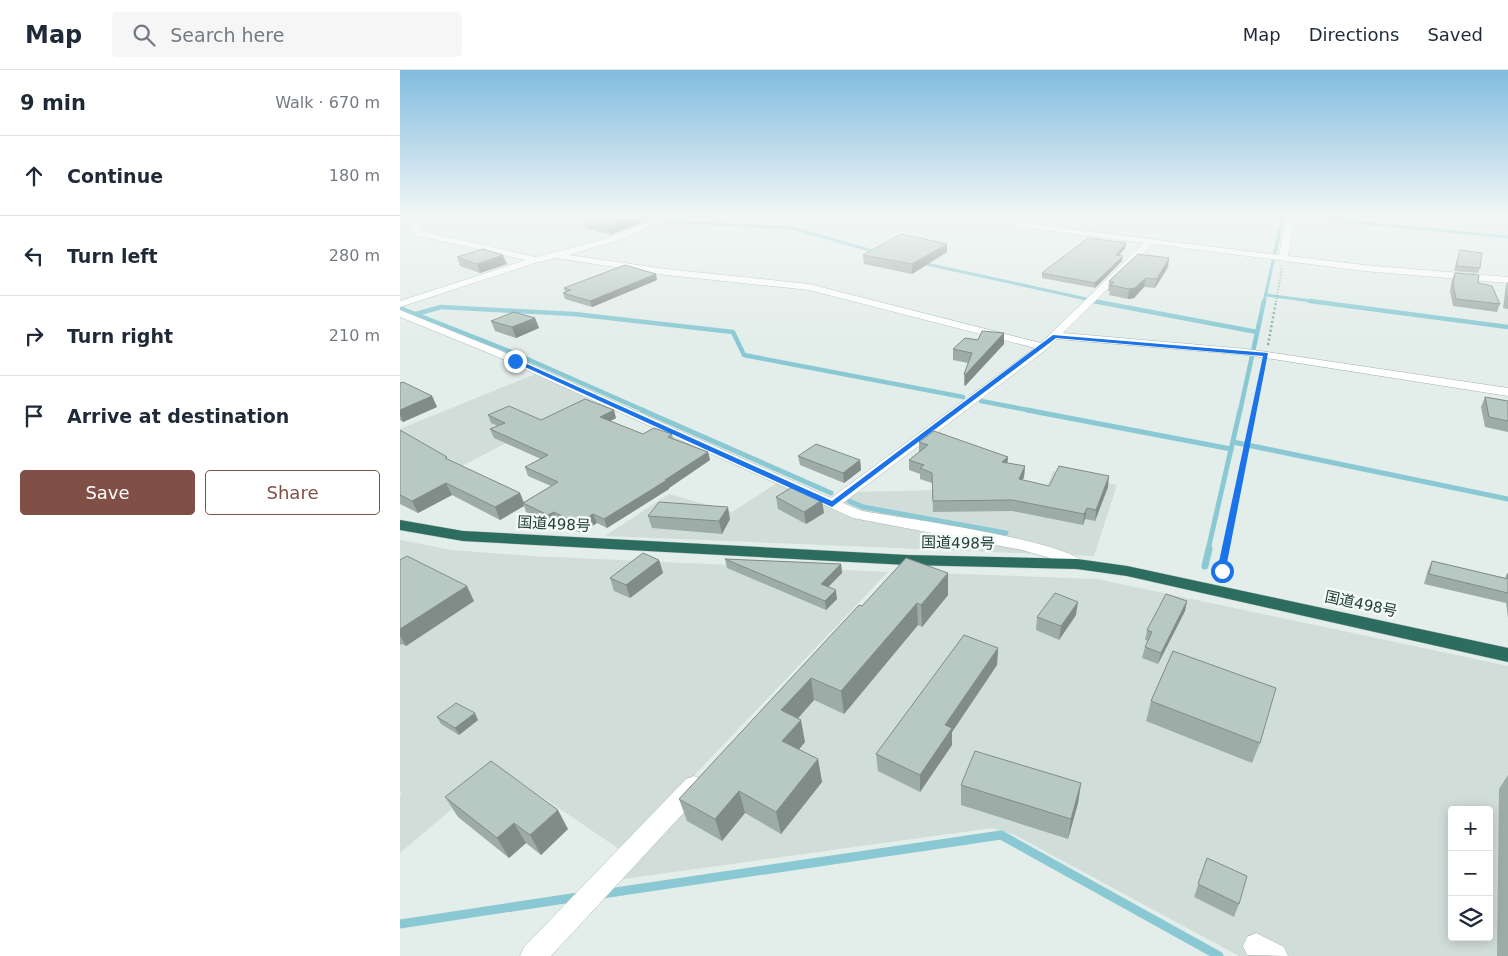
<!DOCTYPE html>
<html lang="en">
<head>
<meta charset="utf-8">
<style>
	:root { --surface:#fff; --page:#f6f6f7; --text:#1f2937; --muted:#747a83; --line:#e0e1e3; --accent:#805046 }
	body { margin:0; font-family:"DejaVu Sans","Noto Sans JP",sans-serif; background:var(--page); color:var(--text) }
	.controls { position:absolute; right:15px; bottom:15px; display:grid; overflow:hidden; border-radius:5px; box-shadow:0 2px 12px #0003 }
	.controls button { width:45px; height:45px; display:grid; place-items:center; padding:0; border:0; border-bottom:1px solid var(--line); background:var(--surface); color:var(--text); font:25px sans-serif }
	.stop { position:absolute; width:15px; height:15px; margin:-11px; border:4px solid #1a73e8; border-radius:50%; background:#fff }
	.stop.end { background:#1a73e8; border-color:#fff; box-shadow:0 1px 5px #0008 }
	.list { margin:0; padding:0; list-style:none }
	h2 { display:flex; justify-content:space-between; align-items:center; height:65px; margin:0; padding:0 20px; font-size:21px }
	h2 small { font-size:16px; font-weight:400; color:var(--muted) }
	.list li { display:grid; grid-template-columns:32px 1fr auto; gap:15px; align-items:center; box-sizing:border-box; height:80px; padding:0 20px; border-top:1px solid var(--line) }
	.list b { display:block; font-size:19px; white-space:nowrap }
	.list em { font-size:16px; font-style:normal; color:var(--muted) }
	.actions { display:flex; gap:10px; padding:15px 20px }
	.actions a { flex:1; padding:11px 0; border:1px solid var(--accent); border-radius:5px; text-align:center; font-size:18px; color:var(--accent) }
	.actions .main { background:var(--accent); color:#fff }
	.icon { flex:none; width:28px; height:28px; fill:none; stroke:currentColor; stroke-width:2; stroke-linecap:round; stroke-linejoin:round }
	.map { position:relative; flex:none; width:1108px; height:886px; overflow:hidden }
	header { display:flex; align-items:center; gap:30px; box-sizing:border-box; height:70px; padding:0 25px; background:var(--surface); border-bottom:1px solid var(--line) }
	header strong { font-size:24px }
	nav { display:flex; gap:28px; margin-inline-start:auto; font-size:18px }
	.search { width:350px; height:45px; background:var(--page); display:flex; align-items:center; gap:12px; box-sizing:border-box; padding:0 18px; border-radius:5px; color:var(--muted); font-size:19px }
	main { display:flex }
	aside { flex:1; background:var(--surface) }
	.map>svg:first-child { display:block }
	.built { fill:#d1ddd8; fill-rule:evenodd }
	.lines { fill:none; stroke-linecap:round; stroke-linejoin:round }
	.stream-far4 { stroke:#8ac9d4; stroke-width:3 }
	.stream-far3 { stroke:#8ac9d4; stroke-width:4.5 }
	.stream-far2 { stroke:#8ac9d4; stroke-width:5 }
	.stream-far1 { stroke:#8ac9d4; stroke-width:7 }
	.stream { stroke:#8ac9d4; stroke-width:9 }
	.street-casing { stroke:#a5b6b0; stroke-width:1 }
	.highway-casing { stroke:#c1cac7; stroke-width:1 }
	.path-far3 { stroke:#83b2a3; stroke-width:2; stroke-dasharray:1 2; stroke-linecap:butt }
	.path-far2 { stroke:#83b2a3; stroke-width:2.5; stroke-dasharray:2 2.5; stroke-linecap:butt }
	.path-far1 { stroke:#83b2a3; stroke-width:3; stroke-dasharray:2.5 4; stroke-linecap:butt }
	.path { stroke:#83b2a3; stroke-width:4; stroke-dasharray:3 4.5; stroke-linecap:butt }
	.street { fill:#fff; fill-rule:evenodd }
	.highway { fill:#2d6d5f; fill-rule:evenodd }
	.wall { fill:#9eaca7 }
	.shaded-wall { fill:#818c88 }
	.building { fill:#b8c8c2; stroke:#818c88 }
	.route { fill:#1a73e8 }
	.labels { text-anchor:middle; stroke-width:5; stroke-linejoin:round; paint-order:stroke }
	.street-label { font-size:15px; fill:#224038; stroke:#f4faf7 }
</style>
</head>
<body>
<header>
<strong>Map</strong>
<div class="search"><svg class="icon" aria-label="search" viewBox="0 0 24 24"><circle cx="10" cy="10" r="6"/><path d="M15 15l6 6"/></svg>Search here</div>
<nav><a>Map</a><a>Directions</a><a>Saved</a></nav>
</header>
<main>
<aside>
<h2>9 min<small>Walk · 670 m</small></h2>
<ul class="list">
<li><svg class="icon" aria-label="ahead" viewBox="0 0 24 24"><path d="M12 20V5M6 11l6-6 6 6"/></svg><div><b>Continue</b></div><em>180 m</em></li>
<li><svg class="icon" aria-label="left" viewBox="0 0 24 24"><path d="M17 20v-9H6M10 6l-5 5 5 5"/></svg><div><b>Turn left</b></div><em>280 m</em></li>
<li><svg class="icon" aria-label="right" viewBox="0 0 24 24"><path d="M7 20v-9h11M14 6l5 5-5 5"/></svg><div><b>Turn right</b></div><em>210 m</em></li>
<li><svg class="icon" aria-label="arrive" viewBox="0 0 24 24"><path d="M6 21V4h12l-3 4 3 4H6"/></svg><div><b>Arrive at destination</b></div></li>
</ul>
<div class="actions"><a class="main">Save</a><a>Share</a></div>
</aside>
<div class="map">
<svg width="1108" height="886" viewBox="0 0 1108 886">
	<rect width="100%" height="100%" fill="#e3ede9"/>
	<g class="built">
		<polygon points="138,303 193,328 0,428 0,359"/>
		<polygon points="653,401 717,415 694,486 205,466 269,424 332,442 377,413 435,438 456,422 621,418 645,422"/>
		<polygon points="0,470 52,480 130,486 488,502 222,781 100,698 0,783 0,726 2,724 0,722"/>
		<path d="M 506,502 L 697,509 L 1108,596 L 1108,886 L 839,886 L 615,765 L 592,758 L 216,810 ZM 1052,740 L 1089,740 L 1089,867 L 1052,867 Z"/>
	</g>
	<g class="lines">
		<g class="stream-far4">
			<polyline points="889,146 1108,167"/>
			<polyline points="234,150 392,158 476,182"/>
			<polyline points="251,151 261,146"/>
			<polyline points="522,193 700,232"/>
			<polyline points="866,225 919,232"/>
			<polyline points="864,232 883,146"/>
		</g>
		<g class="stream-far3">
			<polyline points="693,231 857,262"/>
			<polyline points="910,231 1108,257"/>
			<polyline points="0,238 109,281 245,341"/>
			<polyline points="16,244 41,237 174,244 333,262 344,285 563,327"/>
			<polyline points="581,331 633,341"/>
			<polyline points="840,341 864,231"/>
		</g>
		<g class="stream-far2">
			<polyline points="242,340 431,423"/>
			<polyline points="627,340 831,379"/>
			<polyline points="833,372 1108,429"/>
			<polyline points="449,431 463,437 606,463"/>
			<polyline points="808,480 840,340"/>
		</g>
		<polyline class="stream-far1" points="805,496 809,479"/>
		<g class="stream">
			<polyline points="202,824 601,765 819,886"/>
			<polyline points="0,854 178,827"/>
		</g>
		<defs>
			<g id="street">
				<path d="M 22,146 L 31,146 L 18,157 L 21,161 L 136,187 L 202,170 L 264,146 L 275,146 L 225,168 L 169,185 L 266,199 L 409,214 L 641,273 L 744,173 L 549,148 L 545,146 L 569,146 L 646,156 L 655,146 L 664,146 L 654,157 L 879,185 L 887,146 L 895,146 L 888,186 L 964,195 L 1108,207 L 1108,213 L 964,201 L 753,174 L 663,263 L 847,279 L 1108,318 L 1108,326 L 847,285 L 657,269 L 647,279 L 443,433 L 462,441 C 497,447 671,471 685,494 L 683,498 L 677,499 L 671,498 L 650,488 L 622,480 L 453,448 L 91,284 L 0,247 L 0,240 L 99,280 L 431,428 L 635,278 L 409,220 L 266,205 L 156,188 L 138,192 L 0,237 L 0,231 L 126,190 L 15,165 L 10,157 Z"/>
				<polygon points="294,706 302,709 305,716 302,723 151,886 120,886 124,877 286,709"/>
				<polygon points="856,863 884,877 888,886 847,885 843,876 847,867"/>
			</g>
			<polygon id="highway" points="0,450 63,461 507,485 677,489 727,496 1108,578 1108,592 727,506 677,499 507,495 63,471 0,460"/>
		</defs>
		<use href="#street" class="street-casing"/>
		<use href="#highway" class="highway-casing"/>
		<polyline class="path-far3" points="876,232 882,198"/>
		<g class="path-far2">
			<polyline points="868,275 876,231"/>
			<polyline points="855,341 864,296"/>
		</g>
		<polyline class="path-far1" points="826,480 855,340"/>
		<polyline class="path" points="818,507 822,501 826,479"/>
		<use href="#street" class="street"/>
		<use href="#highway" class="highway"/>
	</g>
	<g class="wall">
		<polygon points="182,150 240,153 210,165 185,158"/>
		<polygon points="726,173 725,178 719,186 722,191 695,218 642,208 642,203"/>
		<polygon points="1060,180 1080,198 1078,203 1054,201"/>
		<polygon points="547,182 512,204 464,194 463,185"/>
		<polygon points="57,187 107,194 80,203 60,196"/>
		<polygon points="769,188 768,197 755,218 744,217 734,228 728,229 709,225 710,221 708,221 709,211"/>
		<polygon points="1055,203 1078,213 1100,234 1097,242 1053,236 1050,221 1052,210"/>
		<polygon points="257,210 192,237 165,229 163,223 165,222 164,218"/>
		<polygon points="1108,211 1108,239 1103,238 1106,215"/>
		<polygon points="135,248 139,258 116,268 95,261 91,251"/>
		<polygon points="604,263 604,274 565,316 564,315 564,304 568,293 553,290 553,279 578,270"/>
		<polygon points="0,313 32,326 37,337 3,352 0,350"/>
		<polygon points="1085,327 1108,331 1108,362 1085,357 1081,337"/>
		<polygon points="88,345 141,350 216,348 210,351 243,364 272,364 273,368 308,382 310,390 269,418 269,419 207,458 197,453 181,463 157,451 152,454 126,442 124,436 100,450 52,425 18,443 0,434 0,360 49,390 120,423 124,432 151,416 128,406 125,397 141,389 94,368 90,359 98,356 91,353"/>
		<polygon points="519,372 608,387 607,393 625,396 624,407 622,410 649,416 708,417 695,451 685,449 683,455 612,441 533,442 532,413 520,409 520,404 509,400 509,390 519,382"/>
		<polygon points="398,386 460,390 461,400 444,413 400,395"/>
		<polygon points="376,427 424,443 406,454 378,439"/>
		<polygon points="248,446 330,449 322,464 252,458"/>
		<polygon points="325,489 441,494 442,503 428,517 437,529 426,540 327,498"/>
		<polygon points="0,490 74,531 6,576 2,574 0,575"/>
		<polygon points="259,490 263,503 230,528 214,521 210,508"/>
		<polygon points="1032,491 1105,508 1107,504 1108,504 1108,548 1106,533 1024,514 1028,500"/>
		<polygon points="548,503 548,525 522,557 518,555 444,644 414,630 398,648 405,672 399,679 418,689 422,712 381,764 345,743 322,771 287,751 279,729 462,536"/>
		<polygon points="787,531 785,541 758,594 742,588 745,577 748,571 745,570 747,560"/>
		<polygon points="676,545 659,570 636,560 637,547"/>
		<polygon points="598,578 597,595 552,662 552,675 520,722 478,701 476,684"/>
		<polygon points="751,631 860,673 852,693 746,651"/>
		<polygon points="37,647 78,650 59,665 41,654"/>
		<polygon points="1108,705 1108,886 1097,886 1099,719"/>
		<polygon points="681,713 678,733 668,769 561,735 561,715"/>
		<polygon points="45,727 168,759 141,785 126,773 109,788 58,747"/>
		<polygon points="807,788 839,834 834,847 794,827"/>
	</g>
	<g class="shaded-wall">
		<polygon points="235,146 239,146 240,153 210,165 208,156"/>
		<polygon points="726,173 725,178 716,190 716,185"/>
		<polygon points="547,174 547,182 512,204 512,194"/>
		<polygon points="103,185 107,194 80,203 77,194"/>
		<polygon points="723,186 722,191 695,218 695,213"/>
		<polygon points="769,188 768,197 755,218 757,209"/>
		<polygon points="256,204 257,210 192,237 190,231"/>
		<polygon points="746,208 744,217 734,228 728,229 729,219"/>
		<polygon points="135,248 139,258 116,268 112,257"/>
		<polygon points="604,263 604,274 565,316 565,305"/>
		<polygon points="32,326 37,337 3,352 0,345 0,340"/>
		<polygon points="214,340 216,348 203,355 200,347"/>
		<polygon points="308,382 310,390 269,418 269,419 207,458 204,449"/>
		<polygon points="608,387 607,397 602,392"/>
		<polygon points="460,390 461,400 444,413 443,403"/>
		<polygon points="625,396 624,407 618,420 619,409"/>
		<polygon points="709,406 708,417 695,451 696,440"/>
		<polygon points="46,413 52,425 18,443 12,431"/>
		<polygon points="120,423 124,434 123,433 124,436 100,450 95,437"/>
		<polygon points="422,430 424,443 406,454 404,442"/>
		<polygon points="328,437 330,449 322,464 319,451"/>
		<polygon points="687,438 685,449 683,455 684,444"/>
		<polygon points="154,442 157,451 152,454 148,445"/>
		<polygon points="193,444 197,453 181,463 178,454"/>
		<polygon points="259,490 263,503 230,528 226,515"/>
		<polygon points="441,494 442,503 422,523 421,514"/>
		<polygon points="548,503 548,525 522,557 521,535"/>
		<polygon points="67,516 74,531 6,576 0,566 0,559"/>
		<polygon points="436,520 437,529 426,540 425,531"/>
		<polygon points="787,531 785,541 758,594 761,583"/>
		<polygon points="678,532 676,545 659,570 661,556"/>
		<polygon points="517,533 518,555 444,644 441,621"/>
		<polygon points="598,578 597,595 552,662 552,675 520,722 520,705 545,655"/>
		<polygon points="411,608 414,630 386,662 381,640"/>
		<polygon points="75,643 78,650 59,665 55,658"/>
		<polygon points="401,650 405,672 387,694 382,671"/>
		<polygon points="418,689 422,712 381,764 376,742"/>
		<polygon points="681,713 678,733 668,769 671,749"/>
		<polygon points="339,721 345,743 322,771 315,749"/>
		<polygon points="158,740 168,759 141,785 130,765"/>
		<polygon points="114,753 126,773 109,788 97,768"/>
	</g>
	<g class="building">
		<polygon points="195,146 235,146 208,156 182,150"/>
		<polygon points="501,164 547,174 512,194 463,185"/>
		<polygon points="688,168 726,173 716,185 723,186 695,213 642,203"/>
		<polygon points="83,179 103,185 77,194 57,187"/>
		<polygon points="1060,180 1082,183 1080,198 1056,196"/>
		<polygon points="738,184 769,188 757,209 746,208 735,218 729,219 710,215 714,212 709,211"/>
		<polygon points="225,195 256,204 190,231 163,223 171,220 164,218"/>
		<polygon points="1055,203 1079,205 1078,213 1092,216 1100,234 1056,229 1053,214"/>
		<polygon points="114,242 135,248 112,257 91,251"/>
		<polygon points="582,261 604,263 565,305 564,304 572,283 553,279 565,268 578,270"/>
		<polygon points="3,312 32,326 0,340 0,313"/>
		<polygon points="1085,327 1108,331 1108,351 1089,347"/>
		<polygon points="185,329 214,340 200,347 243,364 254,358 272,364 268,367 308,382 265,410 267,410 204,449 193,444 178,454 154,442 148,445 123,433 158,412 125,397 148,385 90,359 105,353 88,345 109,336 141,350"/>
		<polygon points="0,360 47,387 45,388 120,423 95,437 46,413 12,431 0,425"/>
		<polygon points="534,361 608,387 602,392 625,396 619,409 649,416 659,396 709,406 696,440 687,438 684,444 612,430 533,431 532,403 520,398 524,395 509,390 528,375 519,372"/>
		<polygon points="416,374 460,390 443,403 398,386"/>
		<polygon points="394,416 422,430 404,442 376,427"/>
		<polygon points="259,432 328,437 319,451 248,446"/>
		<polygon points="243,483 259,490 226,515 210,508"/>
		<polygon points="7,486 67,516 0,559 0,490"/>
		<polygon points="506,488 548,503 521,535 517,533 441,621 411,608 381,640 401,650 382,671 418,689 376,742 339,721 315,749 279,729 459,535 462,536"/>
		<polygon points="325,489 441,494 421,514 436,520 425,531"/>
		<polygon points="1032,491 1108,509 1107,504 1108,504 1108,523 1029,504"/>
		<polygon points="655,523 678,532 661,556 637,547"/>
		<polygon points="766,524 787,531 761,583 745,577 752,562 747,560"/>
		<polygon points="564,565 598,578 545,655 552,658 520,705 476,684"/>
		<polygon points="773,581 876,618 860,673 751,631"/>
		<polygon points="56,633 75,643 55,658 37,647"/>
		<polygon points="575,681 681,713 671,749 561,715"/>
		<polygon points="91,691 158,740 130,765 114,753 97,768 45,727"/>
		<polygon points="807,788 847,806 839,834 798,814"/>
	</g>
	<linearGradient id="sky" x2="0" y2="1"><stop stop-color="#82bce0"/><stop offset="0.54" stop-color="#f2f7f5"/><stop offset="1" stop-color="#f2f7f5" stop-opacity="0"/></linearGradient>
	<rect width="1108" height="270" fill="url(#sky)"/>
	<polygon class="route" points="653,265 868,283 825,503 822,504 817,501 863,286 656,268 432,437 112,291 118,290 432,431"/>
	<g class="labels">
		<g class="street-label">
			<text transform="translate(154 454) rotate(3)" y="5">国道498号</text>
			<text transform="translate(558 473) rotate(1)" y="5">国道498号</text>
			<text transform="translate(961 534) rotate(12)" y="5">国道498号</text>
		</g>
	</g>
</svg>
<div class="controls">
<button>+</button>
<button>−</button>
<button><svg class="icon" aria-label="layers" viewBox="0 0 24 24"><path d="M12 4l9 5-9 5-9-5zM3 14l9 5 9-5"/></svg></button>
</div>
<div class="stop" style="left:822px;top:501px"></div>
<div class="stop end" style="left:115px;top:291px"></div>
</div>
</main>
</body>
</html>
